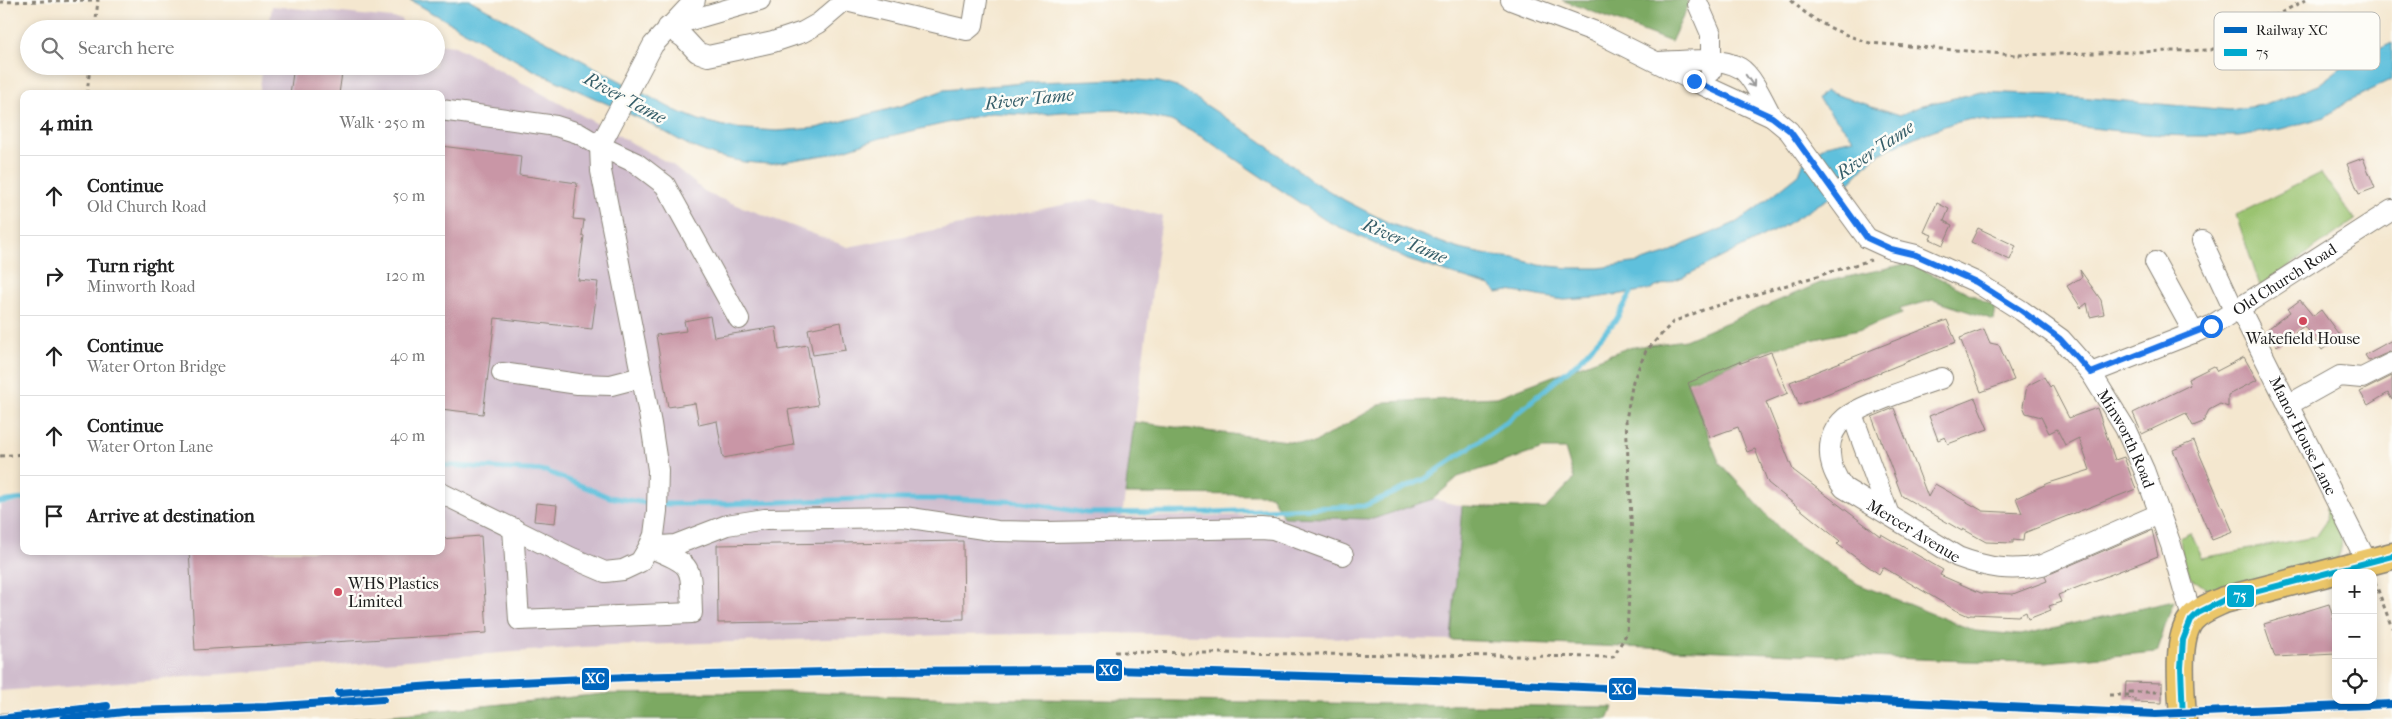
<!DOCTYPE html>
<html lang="en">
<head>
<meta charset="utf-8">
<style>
	:root { --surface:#fff; --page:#f2f2f2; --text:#222; --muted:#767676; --line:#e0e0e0 }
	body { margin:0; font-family:"IM FELL French Canon",serif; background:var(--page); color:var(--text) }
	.controls { position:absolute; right:15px; bottom:15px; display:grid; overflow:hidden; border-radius:10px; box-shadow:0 2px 8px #0003 }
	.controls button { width:45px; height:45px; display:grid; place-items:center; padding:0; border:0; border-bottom:1px solid var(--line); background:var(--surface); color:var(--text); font:25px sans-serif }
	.stop { position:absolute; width:15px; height:15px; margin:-11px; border:4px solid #1a73e8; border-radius:50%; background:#fff }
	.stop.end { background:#1a73e8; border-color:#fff; box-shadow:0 1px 5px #0008 }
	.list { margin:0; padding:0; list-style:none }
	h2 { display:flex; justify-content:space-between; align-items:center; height:65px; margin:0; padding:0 20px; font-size:21px }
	h2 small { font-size:16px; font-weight:400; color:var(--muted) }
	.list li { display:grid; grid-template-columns:32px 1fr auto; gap:15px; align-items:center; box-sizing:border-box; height:80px; padding:0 20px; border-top:1px solid var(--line) }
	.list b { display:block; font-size:19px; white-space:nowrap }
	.list p { margin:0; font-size:16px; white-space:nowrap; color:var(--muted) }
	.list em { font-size:16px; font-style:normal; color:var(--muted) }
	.icon { flex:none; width:28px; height:28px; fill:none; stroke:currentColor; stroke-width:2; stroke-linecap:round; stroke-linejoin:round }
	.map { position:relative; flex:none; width:2392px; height:719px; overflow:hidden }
	.search { position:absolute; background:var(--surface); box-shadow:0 2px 8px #0003; left:20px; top:20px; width:425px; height:55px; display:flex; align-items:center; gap:12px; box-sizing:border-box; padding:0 18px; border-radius:28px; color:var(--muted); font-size:19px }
	.panel { position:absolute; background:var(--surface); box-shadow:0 2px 8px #0003; left:20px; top:90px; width:425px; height:465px; border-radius:10px }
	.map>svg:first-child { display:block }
	.industrial { fill:#d0bdcd }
	.green { fill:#9ac370; stroke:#5b7046 }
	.forest { fill:#7ba962; stroke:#4c623f }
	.water { fill:#5ec0dc; stroke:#3d6e7c }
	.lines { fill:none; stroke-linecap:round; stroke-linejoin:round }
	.stream { stroke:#5ec0dc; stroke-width:5 }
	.building { fill:#c996a6 }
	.minor-casing { stroke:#888276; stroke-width:22 }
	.major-casing { stroke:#888276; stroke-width:29 }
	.path { stroke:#888276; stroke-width:3; stroke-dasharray:4 4; stroke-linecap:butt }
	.minor { stroke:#fff; stroke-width:20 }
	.major { stroke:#ebc669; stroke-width:26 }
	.rail { stroke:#1c1c1c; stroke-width:4; stroke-dasharray:8 4; stroke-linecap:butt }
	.bus-1-casing { stroke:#fdfcf7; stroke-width:10 }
	.bus-1 { stroke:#00a9ce; stroke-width:6 }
	.rail-1-casing { stroke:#fdfcf7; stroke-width:11 }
	.rail-1 { stroke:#0065bd; stroke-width:8 }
	.oneway { stroke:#999 }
	.route { stroke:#1a73e8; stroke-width:6 }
	.poi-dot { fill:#d1495b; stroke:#fdfcf7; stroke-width:2 }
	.labels { text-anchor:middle; stroke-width:5; stroke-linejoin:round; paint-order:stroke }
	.street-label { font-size:16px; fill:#1c1c1c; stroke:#fdfcf7 }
	.poi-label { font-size:16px; fill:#1c1c1c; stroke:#fdfcf7 }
	.water-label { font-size:18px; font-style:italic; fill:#365e69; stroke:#fdfcf7 }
	.key { fill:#fdfcf7; stroke:#bab9b5; stroke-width:1 }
	.key-label { font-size:14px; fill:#1c1c1c }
	.line-badge { stroke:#fdfcf7; stroke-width:2 }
	.badge-label { font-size:14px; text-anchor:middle; font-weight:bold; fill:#fff }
</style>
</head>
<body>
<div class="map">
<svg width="2392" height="719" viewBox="0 0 2392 719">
	<rect width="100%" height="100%" fill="#fdfcf7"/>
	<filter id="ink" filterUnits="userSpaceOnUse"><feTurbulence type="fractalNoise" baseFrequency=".02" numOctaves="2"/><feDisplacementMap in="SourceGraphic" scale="10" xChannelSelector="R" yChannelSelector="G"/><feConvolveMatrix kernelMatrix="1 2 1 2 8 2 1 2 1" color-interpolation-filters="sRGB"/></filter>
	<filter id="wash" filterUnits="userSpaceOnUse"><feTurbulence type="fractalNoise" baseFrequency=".0096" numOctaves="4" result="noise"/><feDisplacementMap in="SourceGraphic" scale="20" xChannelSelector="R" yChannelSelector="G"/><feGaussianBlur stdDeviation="1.12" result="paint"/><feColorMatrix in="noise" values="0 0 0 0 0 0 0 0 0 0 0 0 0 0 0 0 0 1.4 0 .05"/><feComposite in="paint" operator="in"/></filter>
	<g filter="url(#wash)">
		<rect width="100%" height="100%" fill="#f4e7cf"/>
		<g class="industrial">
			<polygon points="272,6 402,19 402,29 269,29"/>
			<polygon points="436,44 455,46 674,166 708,194 848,247 1093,199 1162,216 1122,517 1274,515 1373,519 1433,499 1462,506 1451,640 1107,633 946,635 581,647 0,691 0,505 24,502 24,551 441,551 441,94 259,94 263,66 436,66"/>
		</g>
		<g class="green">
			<polygon points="2321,173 2355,220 2260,286 2236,215"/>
			<path d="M 2327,507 C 2339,526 2349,542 2334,563 L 2217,593 C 2187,580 2183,569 2180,537 L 2191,532 L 2202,558 L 2315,537 L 2326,521 Z"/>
		</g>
		<g class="forest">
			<polygon points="1562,0 1686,0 1689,4 1671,42"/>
			<polygon points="1910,263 1996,307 1994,320 1933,300 1900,309 1902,314 1863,329 1773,348 1687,382 1719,462 1789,539 1858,584 1975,631 2021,635 2174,601 2156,652 2046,662 1966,661 1451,640 1462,506 1545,509 1574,479 1565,449 1543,449 1458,477 1433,499 1373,519 1283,517 1271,495 1125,494 1134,422 1312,444 1385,402 1497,397 1627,348 1685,340 1820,283"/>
			<polygon points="789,692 958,698 1613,707 1608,719 352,719 603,694"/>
		</g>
		<polygon class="water" points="410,0 470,0 674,110 699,120 733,128 777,131 816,128 901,106 944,90 1035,82 1126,79 1159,82 1180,88 1261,141 1309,179 1346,201 1389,223 1459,249 1493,256 1515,258 1538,265 1570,268 1599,268 1639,262 1666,254 1687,243 1719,230 1737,222 1759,206 1799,174 1804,161 1826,145 1854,139 1818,99 1825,91 1900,115 1923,105 1981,92 2055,95 2230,110 2268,104 2318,85 2343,66 2392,43 2392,80 2348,101 2325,117 2281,129 2239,136 2187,136 2146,134 2028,121 1995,122 1973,119 1953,123 1915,137 1886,150 1873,158 1842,190 1782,227 1683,277 1648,290 1595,298 1564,300 1508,291 1497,293 1490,286 1408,260 1325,220 1204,138 1171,121 1118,110 1062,112 1029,115 991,113 881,138 831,154 769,164 744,162 716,156 690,146 645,121 535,71"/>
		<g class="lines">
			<g class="stream">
				<polyline points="441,465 546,471 609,497 652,504"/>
				<polyline points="0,502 24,499"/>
				<polyline points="661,504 726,504 858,499 958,499 1023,502 1086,513 1213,512 1364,506 1425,479 1505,423 1577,363 1616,320 1631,293"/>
			</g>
		</g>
		<g id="blocks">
			<g class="building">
				<polygon points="294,66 343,66 339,94 290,94"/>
				<polygon points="441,146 521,156 519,175 577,183 573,219 584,220 582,235 584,236 578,280 598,282 592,329 495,318 483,414 441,409"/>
				<polygon points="2363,158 2375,188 2359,194 2347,164"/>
				<polygon points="1937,203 1949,209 1944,221 1952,225 1943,245 1930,239 1932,235 1924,232"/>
				<polygon points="1978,228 2016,246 2010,260 1971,242"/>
				<polygon points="2080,270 2101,300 2104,314 2090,317 2087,303 2081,308 2067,286 2082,277"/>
				<polygon points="2300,300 2313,316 2321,310 2340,336 2322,350 2304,326 2277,346 2265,331 2290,312 2288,309"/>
				<polygon points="710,316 714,337 776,327 779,350 807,345 818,405 788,410 794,445 723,458 717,421 699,425 695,403 668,407 656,335 686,331 684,321"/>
				<polygon points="1947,320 1956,342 1799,405 1790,382"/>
				<polygon points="841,322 846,350 813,355 808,329"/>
				<polygon points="1984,329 1990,343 1999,345 2014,380 1981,392 1960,338"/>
				<polygon points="2392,340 2392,351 2369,361 2365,355"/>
				<polygon points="1771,352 1788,393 1766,402 1793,470 1880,536 1881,534 1943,570 1940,575 1981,593 2013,594 2047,581 2045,576 2152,530 2158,556 2058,595 2061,602 2049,606 2051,610 2028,619 2026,612 2018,616 1970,614 1969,616 1955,610 1883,567 1879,574 1837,544 1840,541 1768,483 1755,449 1747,452 1738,427 1710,437 1688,383 1740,361 1741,363"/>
				<polygon points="2244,357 2257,380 2228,395 2228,407 2220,404 2209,410 2203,422 2193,426 2186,413 2142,434 2133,413 2190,385 2188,379 2214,366 2217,371"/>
				<polygon points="2392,376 2392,400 2388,393 2368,405 2360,392"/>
				<polygon points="2044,377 2050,387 2052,385 2069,418 2097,408 2115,460 2124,457 2136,489 2024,533 2023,541 2013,540 2013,543 1986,542 1963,529 1962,531 1902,496 1872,417 1894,408 1928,497 1935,484 1983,511 2022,513 2016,498 2049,483 2090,470 2079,438 2065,445 2057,429 2049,433 2041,417 2026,413 2023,406 2027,386"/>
				<polygon points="1975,398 1988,429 1948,444 1945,437 1938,440 1929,416"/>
				<polygon points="2194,441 2233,532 2212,540 2173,450"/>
				<polygon points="536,503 557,505 555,523 534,521"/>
				<polygon points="481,536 487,633 195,650 189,551 441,551 441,539"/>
				<polygon points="963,541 964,619 718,623 717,545"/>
				<polygon points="2329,604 2336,627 2336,654 2275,657 2264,624"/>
				<polygon points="2126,682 2162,683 2162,703 2135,702 2135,699 2125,698"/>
			</g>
		</g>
	</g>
	<g filter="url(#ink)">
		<use href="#blocks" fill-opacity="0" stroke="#888276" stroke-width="1"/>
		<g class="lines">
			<defs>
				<g id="minor">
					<path id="s1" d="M 1511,0 L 1596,32 L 1694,81 L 1772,117 L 1789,131 L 1867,238 L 1891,249 L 1916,255 L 1976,282 L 2022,311 L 2061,339 L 2091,373 L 2125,428 L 2144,470 L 2171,545 L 2192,618"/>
					<polyline points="846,1 967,30 973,25 977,0"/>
					<polyline points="1698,4 1711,34 1711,72"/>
					<polyline points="670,26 760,0"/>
					<polyline points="668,27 684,38 697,52 708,56 773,42 803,32 819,23 846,0"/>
					<path d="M 1658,62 C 1682,61 1719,56 1740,68 C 1752,75 1765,104 1772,117"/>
					<polyline points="441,110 556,126 578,133 600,146 636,163 665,185 739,319"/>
					<polyline points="2202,241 2234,310"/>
					<polyline points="2155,262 2194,333"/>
					<path id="s2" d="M 2239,307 L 2368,564"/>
					<polyline points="502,373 578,384 611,385 642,377"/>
					<path id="s3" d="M 2091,373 L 2211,326 L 2392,210"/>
					<path id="s4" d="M 1942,378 C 1919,386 1862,404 1845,418 C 1823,437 1827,467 1844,488 L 1958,557 C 1987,568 2012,572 2042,565 L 2159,514"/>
					<polyline points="2288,405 2340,376 2362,378 2392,363"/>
					<polyline points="1852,414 1889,515"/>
					<polyline points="441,493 570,557 605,572 623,570 640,562 649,547 654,535 657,511 658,470 651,424 601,171 600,146 653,45 695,0"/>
					<path d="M 513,528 L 519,620 L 692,613 C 690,564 696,567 649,547 L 675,545 L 727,525 L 765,519 L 904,517 L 997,531 L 1047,532 L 1262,528 L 1273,529 L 1343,555"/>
				</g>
				<path id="major" d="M 2183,719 C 2182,694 2175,640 2191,620 C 2199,610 2213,605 2224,600 L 2392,556"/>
			</defs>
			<use href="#minor" class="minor-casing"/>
			<use href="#major" class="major-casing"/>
			<g class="path">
				<path d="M 1791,0 C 1812,22 1841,34 1870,43 L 2016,55 L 2211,50 L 2305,0"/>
				<polyline points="0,2 98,0 95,29"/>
				<polyline points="87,94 90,66"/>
				<polyline points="0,456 24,454"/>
				<polyline points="2375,582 2392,628"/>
				<polyline points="1115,652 1613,657 1627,633 1632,537 1626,420 1633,381 1646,351 1673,322 1703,310 1871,260"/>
				<polyline points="2109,695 2131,695 2130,692 2162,692"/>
			</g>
			<use href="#minor" class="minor"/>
			<use href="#major" class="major"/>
			<polyline class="rail" points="0,715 70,710"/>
			<defs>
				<polyline id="bus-1" points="2183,719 2181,668 2183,640 2191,620 2198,613 2224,600 2392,556"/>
			</defs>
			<use href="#bus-1" class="bus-1-casing"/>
			<use href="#bus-1" class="bus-1"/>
			<defs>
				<g id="rail-1">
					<polyline points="339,693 433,686 629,677 867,671 1115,670 1435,680 2155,714 2392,704"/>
					<polyline points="0,719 107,706"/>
					<polyline points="64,719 132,711 267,707 383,699"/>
				</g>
			</defs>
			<use href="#rail-1" class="rail-1-casing"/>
			<use href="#rail-1" class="rail-1"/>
		</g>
		<defs><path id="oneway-shaft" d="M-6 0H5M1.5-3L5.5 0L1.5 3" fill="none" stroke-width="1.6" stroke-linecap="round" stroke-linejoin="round" transform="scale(1.25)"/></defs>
		<use class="oneway" href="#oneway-shaft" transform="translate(1750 81) rotate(55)"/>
	</g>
	<g class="lines" filter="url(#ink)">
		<polyline class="route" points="1694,81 1772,117 1790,131 1867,238 1891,249 1916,255 1976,282 2022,311 2060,339 2091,373 2211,326"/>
	</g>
	<g class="poi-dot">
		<circle cx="2303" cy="321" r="5"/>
		<circle cx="338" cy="592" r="5"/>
	</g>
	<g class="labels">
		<g class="street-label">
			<text dy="6" stroke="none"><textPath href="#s3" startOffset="216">Old Church Road</textPath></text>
			<text dy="6" stroke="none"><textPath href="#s2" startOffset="144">Manor House Lane</textPath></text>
			<text dy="6" stroke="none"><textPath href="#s1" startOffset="781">Minworth Road</textPath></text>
			<text dy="6" stroke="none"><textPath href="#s4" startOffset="265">Mercer Avenue</textPath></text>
		</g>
		<g class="poi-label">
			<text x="2303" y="344">Wakefield House</text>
			<text x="348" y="589" text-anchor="start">WHS Plastics<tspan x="348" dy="18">Limited</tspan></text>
		</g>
		<g class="water-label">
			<text transform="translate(625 98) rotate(28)" y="6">River Tame</text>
			<text transform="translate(1029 99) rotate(-6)" y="6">River Tame</text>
			<text transform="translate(1875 150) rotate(-34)" y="6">River Tame</text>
			<text transform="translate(1405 241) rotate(23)" y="6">River Tame</text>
		</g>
	</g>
	<rect x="2214" y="12" width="166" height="58" rx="8" class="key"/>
	<rect x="2224" y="27" width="23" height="6" fill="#0065bd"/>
	<rect x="2224" y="49" width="23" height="7" fill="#00a9ce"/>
	<g class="key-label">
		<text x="2256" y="35">Railway XC</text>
		<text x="2256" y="57">75</text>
	</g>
	<g class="line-badge">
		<rect x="2226" y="584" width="29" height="24" rx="5" fill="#00a9ce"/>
		<rect x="1095" y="658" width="28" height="24" rx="5" fill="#0065bd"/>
		<rect x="581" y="667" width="29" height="24" rx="5" fill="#0065bd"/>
		<rect x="1608" y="677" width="29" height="24" rx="5" fill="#0065bd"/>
	</g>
	<g class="badge-label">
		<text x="2240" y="600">75</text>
		<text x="1109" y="675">XC</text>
		<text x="595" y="683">XC</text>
		<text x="1622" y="694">XC</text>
	</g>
</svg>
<div class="controls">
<button>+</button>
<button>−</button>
<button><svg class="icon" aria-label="locate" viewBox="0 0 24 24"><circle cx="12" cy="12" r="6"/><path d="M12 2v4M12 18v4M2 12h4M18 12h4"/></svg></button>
</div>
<div class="stop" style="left:2211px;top:326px"></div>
<div class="stop end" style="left:1694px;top:81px"></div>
<div class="search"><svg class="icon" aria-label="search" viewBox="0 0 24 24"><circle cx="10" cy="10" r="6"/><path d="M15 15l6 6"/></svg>Search here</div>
<section class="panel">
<h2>4 min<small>Walk · 250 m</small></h2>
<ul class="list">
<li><svg class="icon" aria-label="ahead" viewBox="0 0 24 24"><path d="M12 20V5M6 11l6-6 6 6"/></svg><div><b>Continue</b><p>Old Church Road</p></div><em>50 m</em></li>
<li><svg class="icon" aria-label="right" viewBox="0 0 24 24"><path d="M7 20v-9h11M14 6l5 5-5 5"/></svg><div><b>Turn right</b><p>Minworth Road</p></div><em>120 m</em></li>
<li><svg class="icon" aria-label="ahead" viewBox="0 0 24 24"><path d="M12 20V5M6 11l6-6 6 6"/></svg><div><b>Continue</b><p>Water Orton Bridge</p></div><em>40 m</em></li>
<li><svg class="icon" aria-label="ahead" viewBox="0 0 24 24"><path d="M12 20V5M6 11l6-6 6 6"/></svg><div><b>Continue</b><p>Water Orton Lane</p></div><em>40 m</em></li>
<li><svg class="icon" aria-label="arrive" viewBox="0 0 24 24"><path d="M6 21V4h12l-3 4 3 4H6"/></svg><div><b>Arrive at destination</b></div></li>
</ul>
</section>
</div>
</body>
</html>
